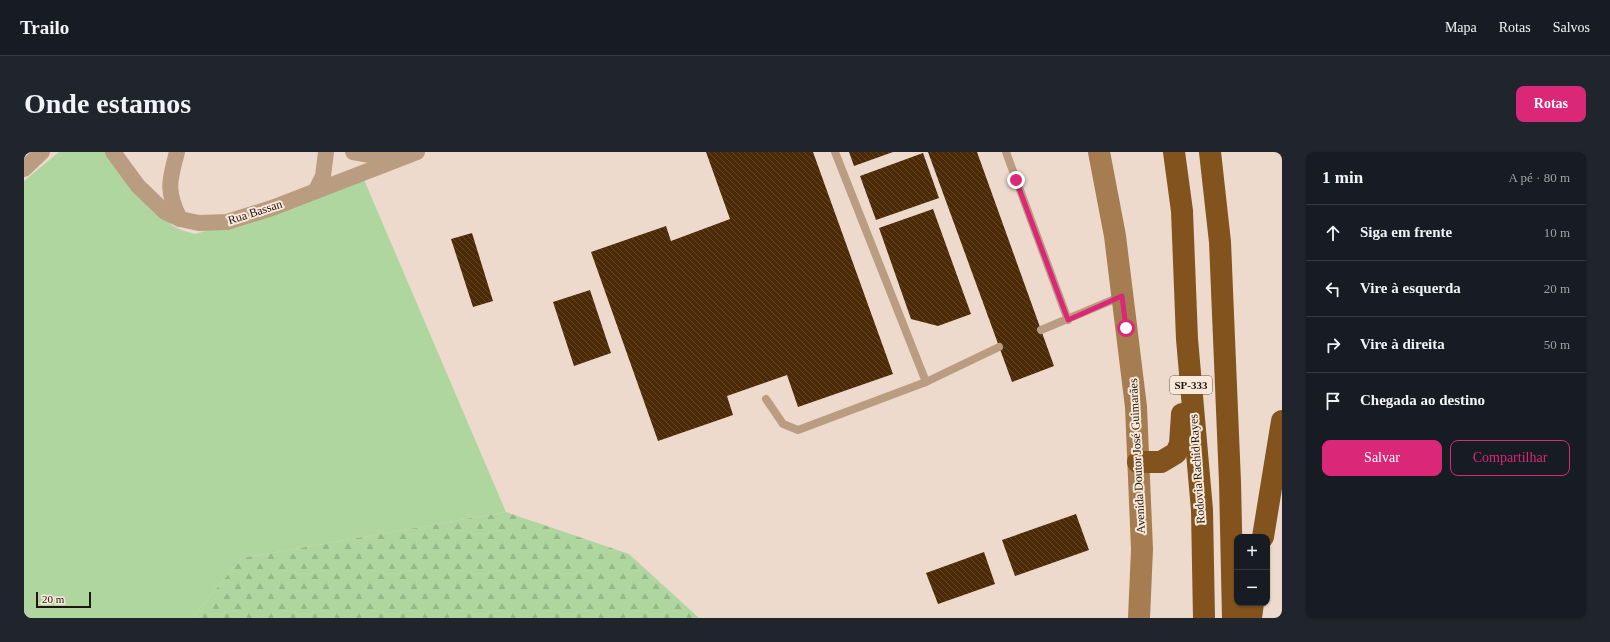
<!DOCTYPE html>
<html lang="pt">
<head>
<meta charset="utf-8">
<style>
	:root { --surface:#171b24; --page:#20242c; --text:#f1f3f6; --muted:#9ea1a6; --line:#363941; --accent:#db2777 }
	body { margin:0; font-family:"Times New Roman",serif; background:var(--page); color:var(--text) }
	.controls { position:absolute; right:12px; bottom:12px; display:grid; overflow:hidden; border-radius:8px; box-shadow:0 1px 3px #0004 }
	.controls button { width:36px; height:36px; display:grid; place-items:center; padding:0; border:0; border-bottom:1px solid var(--line); background:var(--surface); color:var(--text); font:20px sans-serif }
	.scale { position:absolute; left:12px; bottom:10px; width:55px; box-sizing:border-box; padding-left:4px; border:2px solid #1d1712; border-top:0; font-size:11px; line-height:14px; white-space:nowrap; color:#1d1712; -webkit-text-stroke:3px #fae8d9; paint-order:stroke }
	.stop { position:absolute; width:12px; height:12px; margin:-9px; border:3px solid #db2777; border-radius:50%; background:#fff }
	.stop.end { background:#db2777; border-color:#fff; box-shadow:0 1px 4px #0008 }
	.list { margin:0; padding:0; list-style:none }
	h2 { display:flex; justify-content:space-between; align-items:center; height:52px; margin:0; padding:0 16px; font-size:17px }
	h2 small { font-size:13px; font-weight:400; color:var(--muted) }
	.list li { display:grid; grid-template-columns:26px 1fr auto; gap:12px; align-items:center; box-sizing:border-box; height:56px; padding:0 16px; border-top:1px solid var(--line) }
	.list b { display:block; font-size:15px; white-space:nowrap }
	.list em { font-size:13px; font-style:normal; color:var(--muted) }
	.actions { display:flex; gap:8px; padding:12px 16px }
	.actions a { flex:1; padding:9px 0; border:1px solid var(--accent); border-radius:8px; text-align:center; font-size:14px; color:var(--accent) }
	.actions .main { background:var(--accent); color:#fff }
	.icon { flex:none; width:22px; height:22px; fill:none; stroke:currentColor; stroke-width:2; stroke-linecap:round; stroke-linejoin:round }
	.map { position:relative; flex:none; width:1258px; height:466px; overflow:hidden; border-radius:8px }
	header { display:flex; align-items:center; gap:24px; box-sizing:border-box; height:56px; padding:0 20px; background:var(--surface); border-bottom:1px solid var(--line) }
	header strong { font-size:19px }
	nav { display:flex; gap:22px; margin-inline-start:auto; font-size:14px }
	.intro { display:flex; align-items:center; justify-content:space-between; box-sizing:border-box; height:96px; padding:0 24px }
	h1 { margin:0; font-size:28px }
	.button { padding:10px 18px; border-radius:8px; background:var(--accent); color:#fff; font-size:14px; font-weight:700 }
	main { display:flex; gap:24px; padding:0 24px }
	aside { flex:1; background:var(--surface); border-radius:8px; box-shadow:0 1px 3px #0004 }
	.map>svg:first-child { display:block }
	.grass { fill:#afd69f }
	.forest { fill:url(#forest-firs) }
	.building { fill:url(#building-back-hatch) }
	.lines { fill:none; stroke-linecap:round; stroke-linejoin:round }
	.lane { stroke:#ba9d81; stroke-width:8 }
	.street { stroke:#ba9d81; stroke-width:16 }
	.secondary { stroke:#a67c51; stroke-width:22 }
	.highway { stroke:#82531d; stroke-width:22 }
	.route { stroke:#db2777; stroke-width:5 }
	.labels { text-anchor:middle; stroke-width:4; stroke-linejoin:round; paint-order:stroke }
	.shield { fill:#fae8d9; stroke:#5f564e; stroke-width:1 }
	.shield-label { font-size:11px; font-weight:bold; fill:#1d1712 }
	.street-label { font-size:12px; fill:#1d1712; stroke:#fae8d9 }
</style>
</head>
<body>
<header>
<strong>Trailo</strong>
<nav><a>Mapa</a><a>Rotas</a><a>Salvos</a></nav>
</header>
<div class="intro"><h1>Onde estamos</h1><a class="button">Rotas</a></div>
<main>
<div class="map">
<svg width="1258" height="466" viewBox="0 0 1258 466">
	<defs>
		<pattern id="forest-firs" width="22" height="20" patternUnits="userSpaceOnUse"><rect width="22" height="20" fill="#afd69f"/><path d="M5 1l3.5 6h-7zM16 11l3.5 6h-7z" fill="#96b788"/></pattern>
		<pattern id="building-back-hatch" width="6" height="6" patternUnits="userSpaceOnUse"><rect width="6" height="6" fill="#4c2a06"/><path d="M-1 5l2 2M0 0l6 6M5-1l2 2" fill="none" stroke="#62472a"/></pattern>
	</defs>
	<rect width="100%" height="100%" fill="#eddacc"/>
	<polygon class="grass" points="35,0 83,0 121,50 149,74 160,79 171,82 189,77 338,23 482,360 218,406 168,466 0,466 0,29"/>
	<polygon class="forest" points="482,360 605,402 675,466 168,466 218,406"/>
	<g class="building">
		<polygon points="682,0 789,0 869,222 774,255 763,223 703,244 709,263 634,289 567,100 642,74 647,89 706,67"/>
		<polygon points="825,0 869,0 830,14"/>
		<polygon points="904,0 953,0 1030,214 988,230"/>
		<polygon points="899,1 915,46 852,68 836,24"/>
		<polygon points="909,57 947,162 914,174 887,167 855,76"/>
		<polygon points="448,81 469,149 449,155 427,87"/>
		<polygon points="566,138 587,201 550,214 529,150"/>
		<polygon points="1052,362 1065,398 991,424 978,388"/>
		<polygon points="960,400 971,432 914,452 902,421"/>
	</g>
	<g class="lines">
		<g class="lane">
			<polyline points="811,0 902,230"/>
			<polyline points="982,0 1044,168"/>
			<polyline points="1017,178 1098,144"/>
			<polyline points="742,247 759,272 774,278 902,230 975,195"/>
		</g>
		<g class="street">
			<polyline points="89,0 114,34 141,60 156,67 175,71 203,70 248,56 393,0"/>
			<path d="M 153,0 C 145,30 142,39 156,67"/>
			<polyline points="329,0 352,4 373,5"/>
			<polyline points="0,17 18,0"/>
			<polyline points="292,38 299,24 302,0"/>
		</g>
		<polyline class="secondary" points="1075,0 1091,84 1112,255 1118,397 1115,466"/>
		<g class="highway">
			<polyline points="1150,0 1158,59 1163,187 1178,358 1180,466"/>
			<polyline points="1186,0 1196,90 1206,330 1209,466"/>
			<polyline points="1114,310 1137,310 1152,301 1156,292 1158,262"/>
			<polyline points="1239,385 1258,269"/>
			<polyline points="1227,466 1229,451"/>
		</g>
	</g>
	<g class="lines">
		<polyline class="route" points="992,28 1044,168 1098,144 1102,176"/>
	</g>
	<g class="labels">
		<rect class="shield" x="1146" y="224" width="42" height="18" rx="3"/>
		<g class="shield-label">
			<text x="1167" y="237">SP-333</text>
		</g>
		<g class="street-label">
			<text transform="translate(231 60) rotate(-18)" y="4">Rua Bassan</text>
			<text transform="translate(1113 304) rotate(-93)" y="4">Avenida Doutor José Guimarães</text>
			<text transform="translate(1173 317) rotate(-94)" y="4">Rodovia Rachid Rayes</text>
		</g>
	</g>
</svg>
<div class="controls">
<button>+</button>
<button>−</button>
</div>
<div class="scale">20 m</div>
<div class="stop" style="left:1102px;top:176px"></div>
<div class="stop end" style="left:992px;top:28px"></div>
</div>
<aside>
<h2>1 min<small>A pé · 80 m</small></h2>
<ul class="list">
<li><svg class="icon" aria-label="ahead" viewBox="0 0 24 24"><path d="M12 20V5M6 11l6-6 6 6"/></svg><div><b>Siga em frente</b></div><em>10 m</em></li>
<li><svg class="icon" aria-label="left" viewBox="0 0 24 24"><path d="M17 20v-9H6M10 6l-5 5 5 5"/></svg><div><b>Vire à esquerda</b></div><em>20 m</em></li>
<li><svg class="icon" aria-label="right" viewBox="0 0 24 24"><path d="M7 20v-9h11M14 6l5 5-5 5"/></svg><div><b>Vire à direita</b></div><em>50 m</em></li>
<li><svg class="icon" aria-label="arrive" viewBox="0 0 24 24"><path d="M6 21V4h12l-3 4 3 4H6"/></svg><div><b>Chegada ao destino</b></div></li>
</ul>
<div class="actions"><a class="main">Salvar</a><a>Compartilhar</a></div>
</aside>
</main>
</body>
</html>
